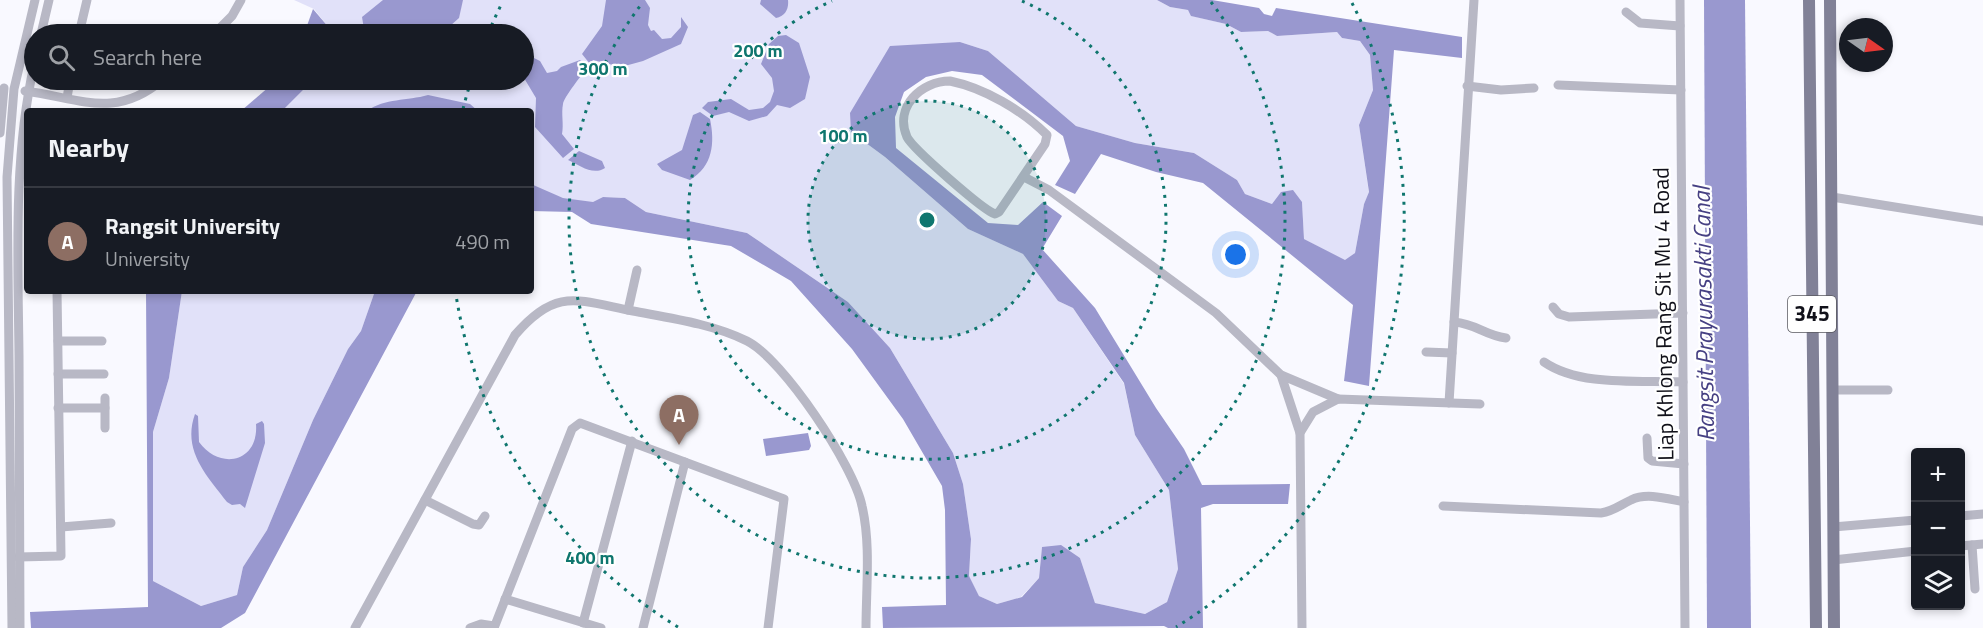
<!DOCTYPE html>
<html lang="en">
<head>
<meta charset="utf-8">
<style>
	:root { --surface:#171b24; --page:#242831; --text:#f1f3f6; --muted:#9ea1a6; --line:#363941; --accent:#0b8043 }
	body { margin:0; font-family:"Titillium Web",sans-serif; background:var(--page); color:var(--text) }
	.controls { position:absolute; right:18px; bottom:18px; display:grid; overflow:hidden; border-radius:6px; box-shadow:0 3px 9px #0003 }
	.controls button { width:54px; height:54px; display:grid; place-items:center; padding:0; border:0; border-bottom:2px solid var(--line); background:var(--surface); color:var(--text); font:30px sans-serif }
	.compass { position:absolute; left:1839px; top:18px; width:54px; height:54px; border-radius:50%; background:var(--surface); box-shadow:0 3px 9px #0003; rotate:104deg }
	.you { position:absolute; left:1236px; top:255px; width:21px; height:21px; margin:-15px; border:4px solid #fff; border-radius:50%; background:#1a73e8; box-shadow:0 0 0 9px #1a73e833 }
	.badge { display:grid; place-items:center; width:39px; height:39px; border-radius:50%; background:var(--accent); color:#fff; font-size:20px; font-weight:700 }
	.pin { position:absolute; translate:-50% -50px; filter:drop-shadow(0 2px 3px #0008) }
	.pin::after { content:''; position:absolute; top:32px; width:21px; height:18px; background:inherit; clip-path:polygon(0 0,100% 0,50% 100%) }
	.list { margin:0; padding:0; list-style:none }
	h2 { display:flex; justify-content:space-between; align-items:center; height:78px; margin:0; padding:0 24px; font-size:26px }
	h2 small { font-size:20px; font-weight:400; color:var(--muted) }
	.list li { display:grid; grid-template-columns:39px 1fr auto; gap:18px; align-items:center; box-sizing:border-box; height:108px; padding:0 24px; border-top:2px solid var(--line) }
	.list b { display:block; font-size:22px; white-space:nowrap }
	.list p { margin:0; font-size:20px; white-space:nowrap; color:var(--muted) }
	.list em { font-size:20px; font-style:normal; color:var(--muted) }
	.icon { flex:none; width:33px; height:33px; fill:none; stroke:currentColor; stroke-width:2; stroke-linecap:round; stroke-linejoin:round }
	.map { position:relative; flex:none; width:1983px; height:628px; overflow:hidden }
	.search { position:absolute; background:var(--surface); box-shadow:0 3px 9px #0003; left:24px; top:24px; width:510px; height:66px; display:flex; align-items:center; gap:15px; box-sizing:border-box; padding:0 21px; border-radius:33px; color:var(--muted); font-size:22px }
	.panel { position:absolute; background:var(--surface); box-shadow:0 3px 9px #0003; left:24px; top:108px; width:510px; height:186px; border-radius:6px }
	.map>svg:first-child { display:block }
	.green { fill:#e1e1f9 }
	.water { fill:#9998cf }
	.lines { fill:none; stroke-linecap:round; stroke-linejoin:round }
	.minor { stroke:#b8b8c5; stroke-width:9 }
	.major { stroke:#818197; stroke-width:12 }
	.ring { fill:none; stroke:#0f766e; stroke-width:3; stroke-dasharray:3 6 }
	.labels { text-anchor:middle; stroke-width:4.5; stroke-linejoin:round; paint-order:stroke }
	.shield { fill:#fff; stroke:#58585f; stroke-width:1.5 }
	.shield-label { font-size:21px; font-weight:bold; fill:#11111a }
	.street-label { font-size:22px; fill:#11111a; stroke:#fff }
	.water-label { font-size:24px; font-style:italic; fill:#464083; stroke:#fff }
	.centre { fill:#0f766e; stroke:#fff; stroke-width:3 }
	.ring-label { font-size:18px; text-anchor:middle; font-weight:bold; fill:#0f766e; stroke:#fff; stroke-width:4.5; stroke-linejoin:round; paint-order:stroke }
</style>
</head>
<body>
<div class="map">
<svg width="1983" height="628" viewBox="0 0 1983 628">
	<rect width="100%" height="100%" fill="#f9f9ff"/>
	<g class="green">
		<polygon points="294,0 1157,0 1170,7 1188,10 1192,16 1226,24 1241,32 1268,31 1277,36 1337,32 1342,38 1360,41 1370,55 1373,90 1359,125 1369,193 1364,204 1355,253 1345,261 1304,239 1302,202 1272,204 1245,194 1237,180 1194,153 1135,143 1076,126 988,51 960,42 851,132 885,157 968,229 1023,254 1058,301 1073,308 1124,384 1135,435 1169,490 1178,569 1167,602 1145,614 1095,603 1080,558 1042,547 1039,578 1021,597 997,604 979,596 969,577 971,539 963,484 953,453 890,348 848,302 747,233 646,212 625,198 603,197 593,203 563,198 534,188 531,184 531,111 282,111 304,89 308,80 524,80 524,34 328,34 330,29 314,9"/>
		<polygon points="182,291 375,291 361,331 348,349 313,420 267,530 243,567 237,595 201,606 153,581 153,432 169,378"/>
	</g>
	<g class="water">
		<polygon points="383,0 463,0 459,18 441,34 370,34 364,29 362,17"/>
		<polygon points="606,0 645,0 650,8 648,25 651,31 654,30 662,39 671,38 681,27 681,17 688,27 681,44 643,61 621,67 593,60 590,64 582,54 602,26"/>
		<path d="M 761,0 L 788,0 C 789,9 785,16 776,18 L 760,4 Z"/>
		<polygon points="1157,0 1212,0 1259,8 1264,14 1272,16 1276,8 1462,37 1462,58 1394,50 1369,386 1344,381 1353,305 1203,183 1156,172 1101,154 1075,194 1055,185 1070,161 1063,136 982,75 952,71 926,77 904,92 895,117 896,148 988,223 1018,225 1043,202 1062,216 1042,249 1095,308 1156,408 1184,449 1202,485 1290,484 1288,504 1213,504 1201,508 1203,628 1168,628 1164,626 883,628 882,607 946,605 945,510 942,486 903,419 852,349 791,281 731,246 591,224 572,212 531,211 531,184 563,198 593,202 603,197 625,198 646,212 747,233 848,302 890,348 953,453 963,484 971,539 969,576 979,596 997,604 1022,597 1039,578 1042,547 1061,545 1080,558 1095,603 1145,614 1167,602 1178,569 1169,490 1135,435 1124,383 1073,308 1058,301 1023,254 968,229 885,157 851,132 850,113 890,46 960,42 988,51 1076,126 1135,143 1194,153 1237,180 1245,194 1272,204 1281,192 1293,190 1302,202 1304,239 1345,260 1355,253 1364,204 1369,192 1359,125 1373,90 1370,55 1360,41 1342,38 1337,32 1277,36 1268,31 1241,32 1226,24 1191,16 1188,10 1170,7"/>
		<polygon points="1704,0 1745,0 1751,628 1707,628"/>
		<polygon points="313,9 330,29 328,34 304,34"/>
		<polygon points="786,35 799,43 810,77 805,99 790,108 777,105 767,116 749,121 729,112 713,116 702,108 708,102 731,99 749,110 763,108 770,102 774,91 772,78 761,64 769,44 778,36"/>
		<path d="M 534,58 L 540,61 L 547,73 L 557,71 L 561,67 L 580,60 L 587,68 C 581,76 564,97 563,104 C 561,114 564,124 562,134 L 574,149 L 563,158 L 535,127 L 536,98 L 524,78 L 524,61 Z"/>
		<polygon points="277,80 308,80 304,89 282,111 241,111"/>
		<path d="M 428,95 L 470,104 L 478,111 L 367,111 C 385,98 407,101 428,95 Z"/>
		<path d="M 700,112 L 710,119 C 715,143 713,166 690,180 L 662,170 L 657,164 L 682,150 L 693,115 Z"/>
		<path d="M 579,151 L 602,161 L 605,168 C 593,176 579,165 568,160 Z"/>
		<polygon points="146,291 182,291 169,378 153,432 153,581 201,606 237,595 243,567 267,530 313,420 348,349 361,331 375,291 417,291 245,613 221,628 31,628 30,612 148,607"/>
		<path d="M 195,414 L 198,416 L 199,442 C 220,471 259,462 256,424 L 262,421 L 264,424 L 265,443 L 245,508 L 240,504 L 232,505 L 227,502 C 206,475 182,450 195,414 Z"/>
		<polygon points="808,433 811,446 809,450 766,456 763,439"/>
	</g>
	<g class="lines">
		<g class="minor">
			<polyline points="1680,0 1685,628"/>
			<polyline points="1626,12 1640,23 1680,26"/>
			<polyline points="41,34 49,0"/>
			<polyline points="79,34 87,0"/>
			<polyline points="214,34 232,16 241,0"/>
			<path d="M 950,81 C 984,88 1022,110 1047,135 L 1045,144 L 999,212 L 995,214 C 983,210 913,149 907,137 C 894,107 921,81 950,81 Z"/>
			<polyline points="1558,85 1681,90"/>
			<polyline points="1467,86 1501,90 1534,88"/>
			<path d="M 25,91 C 79,98 115,120 162,80"/>
			<polyline points="67,98 70,80"/>
			<polyline points="0,133 4,88"/>
			<polyline points="1024,177 1049,190 1216,313 1281,375 1338,399"/>
			<polyline points="1832,197 1983,221"/>
			<polyline points="1553,307 1559,314 1569,317 1683,313"/>
			<polyline points="628,310 637,270"/>
			<path d="M 1454,322 C 1477,324 1484,335 1506,338"/>
			<polyline points="58,341 102,341"/>
			<polyline points="1426,352 1452,353"/>
			<path d="M 1544,362 C 1580,387 1640,380 1683,382"/>
			<polyline points="58,374 104,374"/>
			<polyline points="1281,375 1300,433"/>
			<polyline points="1832,390 1888,390"/>
			<polyline points="105,398 105,428"/>
			<polyline points="1449,403 1474,0"/>
			<polyline points="58,408 105,408"/>
			<polyline points="1647,438 1648,458 1652,461 1684,464"/>
			<polyline points="425,500 473,524 479,525 485,516"/>
			<path d="M 1443,506 L 1601,513 C 1614,511 1620,505 1631,500 C 1647,492 1668,499 1684,502"/>
			<polyline points="1960,516 1983,514"/>
			<polyline points="61,527 111,523"/>
			<polyline points="1833,527 1916,520"/>
			<polyline points="1972,545 1975,589"/>
			<polyline points="1960,546 1983,544"/>
			<polyline points="18,557 61,556 57,291"/>
			<polyline points="1833,560 1916,551"/>
			<polyline points="505,599 601,628"/>
			<polyline points="583,623 632,441"/>
			<polyline points="12,628 7,177 14,89 35,0"/>
			<path d="M 20,628 C 19,537 20,446 19,355 C 18,259 13,159 34,65"/>
			<path d="M 355,628 L 515,335 C 556,287 577,300 633,311 C 670,318 713,324 747,341 C 783,359 854,466 862,506 C 871,544 866,589 866,628"/>
			<polyline points="470,628 481,624 494,626"/>
			<polyline points="494,628 572,429 580,423 784,499 768,628"/>
			<polyline points="643,628 685,462"/>
			<polyline points="1302,628 1300,433 1313,412 1338,399 1480,404"/>
		</g>
		<g class="major">
			<polyline points="1809,0 1816,628"/>
			<polyline points="1830,0 1834,628"/>
		</g>
	</g>
	<circle cx="927" cy="220" r="119" fill="#0f766e" fill-opacity=".12"/>
	<g class="ring">
		<circle cx="927" cy="220" r="119"/>
		<path d="M1022 1A239 239 0 1 1 832 1"/>
		<path d="M1211 2A358 358 0 1 1 643 2"/>
		<path d="M678 627A477 477 0 0 1 456 295M463 109A477 477 0 0 1 471 81M488 34A477 477 0 0 1 502 3M1352 3A477 477 0 0 1 1176 627"/>
	</g>
	<g class="labels">
		<rect class="shield" x="1788" y="296" width="48" height="36" rx="4.5"/>
		<g class="shield-label">
			<text x="1812" y="321">345</text>
		</g>
		<g class="street-label">
			<text transform="translate(1663 314) rotate(-91)" y="8">Liap Khlong Rang Sit Mu 4 Road</text>
		</g>
		<g class="water-label">
			<text transform="translate(1704 314) rotate(-91)" y="8">Rangsit Prayurasakti Canal</text>
		</g>
	</g>
	<circle cx="927" cy="220" r="9" class="centre"/>
	<g class="ring-label">
		<text x="758" y="57">200 m</text>
		<text x="603" y="75">300 m</text>
		<text x="843" y="142">100 m</text>
		<text x="590" y="564">400 m</text>
	</g>
</svg>
<div class="controls">
<button>+</button>
<button>−</button>
<button><svg class="icon" aria-label="layers" viewBox="0 0 24 24"><path d="M12 4l9 5-9 5-9-5zM3 14l9 5 9-5"/></svg></button>
</div>
<svg class="compass" viewBox="-18 -18 36 36"><path d="M0-13l5 13h-10z" fill="#e53935"/><path d="M0 13l5-13h-10z" fill="#9ea1a6"/></svg>
<div class="you"></div>
<div class="pin badge" style="left:679px;top:445px;background:#8d6e63">A</div>
<div class="search"><svg class="icon" aria-label="search" viewBox="0 0 24 24"><circle cx="10" cy="10" r="6"/><path d="M15 15l6 6"/></svg>Search here</div>
<section class="panel">
<h2>Nearby<small></small></h2>
<ul class="list">
<li><span class="badge" style="background:#8d6e63">A</span><div><b>Rangsit University</b><p>University</p></div><em>490 m</em></li>
</ul>
</section>
</div>
</body>
</html>
